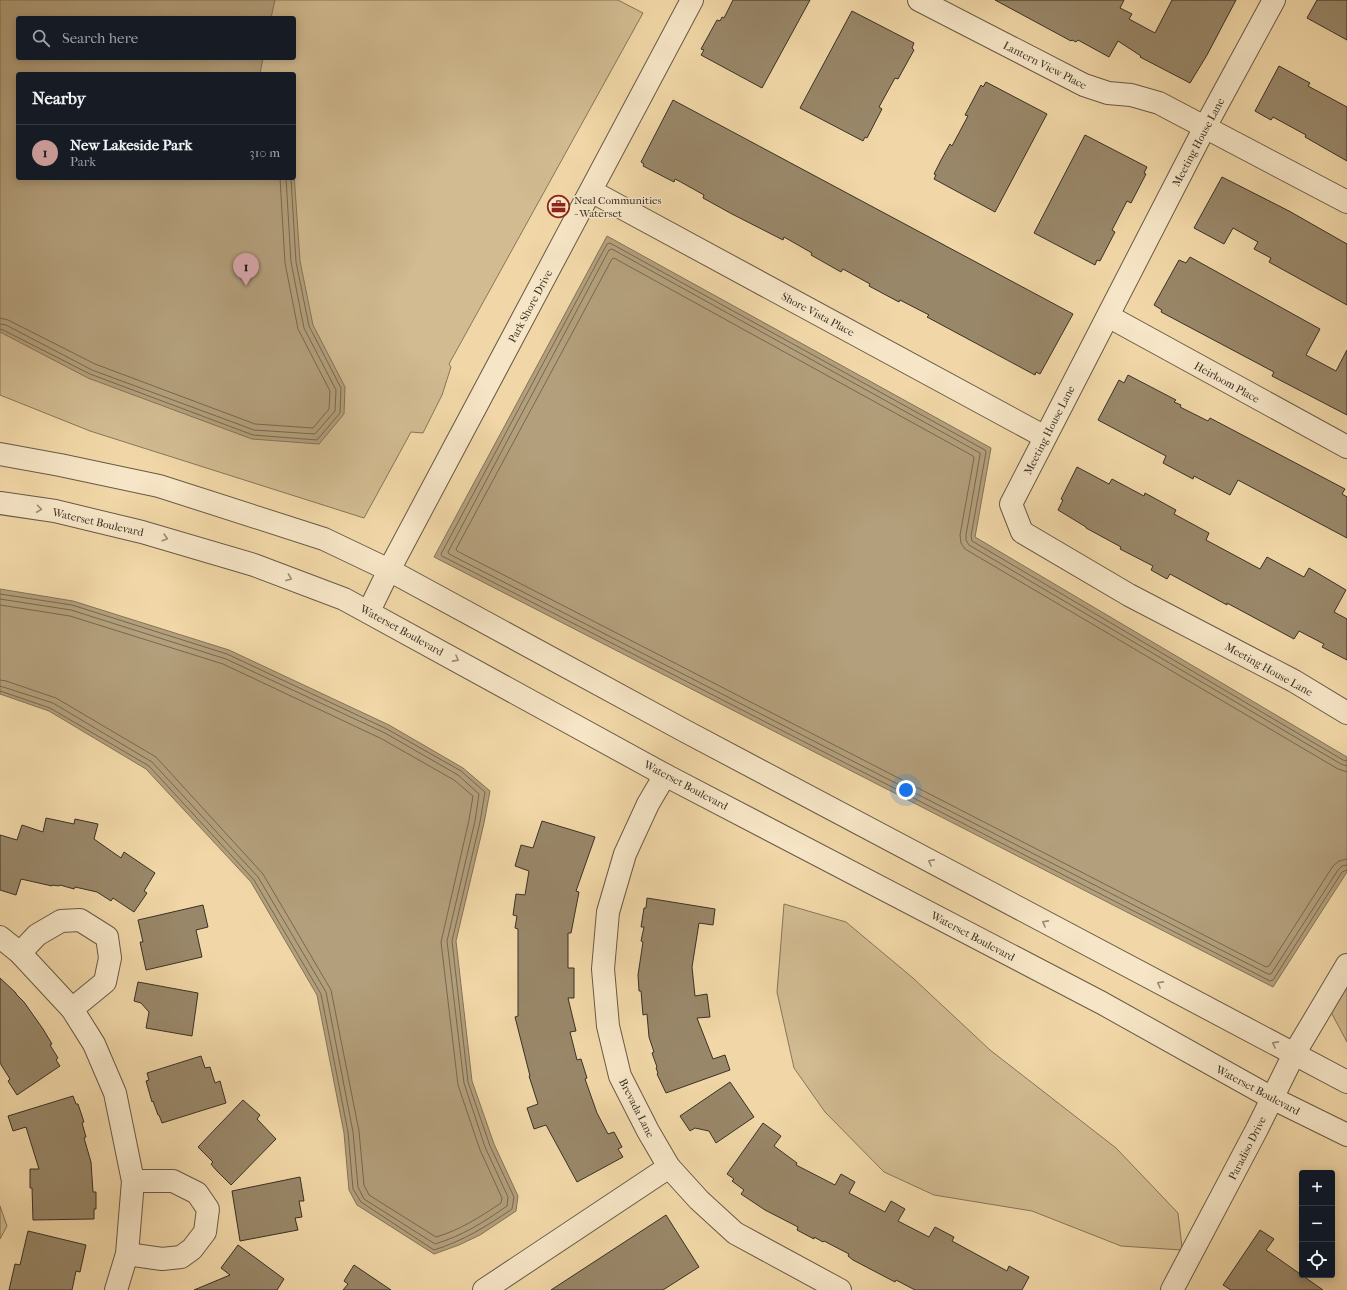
<!DOCTYPE html>
<html lang="en">
<head>
<meta charset="utf-8">
<style>
	:root { --surface:#171b24; --page:#20242c; --text:#f1f3f6; --muted:#9ea1a6; --line:#363941; --accent:#c59692 }
	body { margin:0; font-family:"IM FELL French Canon",serif; background:var(--page); color:var(--text) }
	.controls { position:absolute; right:12px; bottom:12px; display:grid; overflow:hidden; border-radius:4px; box-shadow:0 2px 10px #0003 }
	.controls button { width:36px; height:36px; display:grid; place-items:center; padding:0; border:0; border-bottom:1px solid var(--line); background:var(--surface); color:var(--text); font:20px sans-serif }
	.you { position:absolute; left:906px; top:790px; width:14px; height:14px; margin:-10px; border:3px solid #fff; border-radius:50%; background:#1a73e8; box-shadow:0 0 0 6px #1a73e833 }
	.badge { display:grid; place-items:center; width:26px; height:26px; border-radius:50%; background:var(--accent); color:#111; font-size:13px; font-weight:700 }
	.pin { position:absolute; translate:-50% -33px; filter:drop-shadow(0 1px 2px #0008) }
	.pin::after { content:''; position:absolute; top:21px; width:14px; height:12px; background:inherit; clip-path:polygon(0 0,100% 0,50% 100%) }
	.list { margin:0; padding:0; list-style:none }
	h2 { display:flex; justify-content:space-between; align-items:center; height:52px; margin:0; padding:0 16px; font-size:17px }
	h2 small { font-size:13px; font-weight:400; color:var(--muted) }
	.list li { display:grid; grid-template-columns:26px 1fr auto; gap:12px; align-items:center; box-sizing:border-box; height:56px; padding:0 16px; border-top:1px solid var(--line) }
	.list b { display:block; font-size:15px; white-space:nowrap }
	.list p { margin:0; font-size:13px; white-space:nowrap; color:var(--muted) }
	.list em { font-size:13px; font-style:normal; color:var(--muted) }
	.icon { flex:none; width:22px; height:22px; fill:none; stroke:currentColor; stroke-width:2; stroke-linecap:round; stroke-linejoin:round }
	.map { position:relative; flex:none; width:1347px; height:1290px; overflow:hidden }
	.search { position:absolute; background:var(--surface); box-shadow:0 2px 10px #0003; left:16px; top:16px; width:280px; height:44px; display:flex; align-items:center; gap:10px; box-sizing:border-box; padding:0 14px; border-radius:4px; color:var(--muted); font-size:15px }
	.panel { position:absolute; background:var(--surface); box-shadow:0 2px 10px #0003; left:16px; top:72px; width:280px; height:108px; border-radius:4px }
	.map>svg:first-child { display:block }
	.green { fill:#d2bb91; stroke:#86765c; fill-rule:evenodd }
	.water { fill:#b39f7b; stroke:#837359 }
	.lines { fill:none; stroke-linecap:round; stroke-linejoin:round }
	.shore { stroke:#766850; stroke-width:1 }
	.building { fill:#998769; stroke:#3a3126 }
	.minor-casing { stroke:#685a46; stroke-width:24 }
	.minor { stroke:#f6e5c6; stroke-width:22 }
	.oneway { stroke:#988b76 }
	.labels { text-anchor:middle; stroke-width:3; stroke-linejoin:round; paint-order:stroke }
	.street-label { font-size:11px; fill:#3a3126; stroke:#f6e5c6 }
	.poi-label { font-size:11px; fill:#3a3126; stroke:#f6e5c6; text-anchor:start }
</style>
</head>
<body>
<div class="map">
<svg width="1347" height="1290" viewBox="0 0 1347 1290">
	<rect width="100%" height="100%" fill="#f1d7a7"/>
	<filter id="stains"><feTurbulence type="fractalNoise" baseFrequency=".005" numOctaves="4"/><feColorMatrix values="0 0 0 0 .2 0 0 0 0 .09 0 0 0 0 .02 0 0 0 .5 -.17"/></filter>
	<radialGradient id="worn" r=".72"><stop offset=".6" stop-color="#630" stop-opacity="0"/><stop offset="1" stop-color="#630" stop-opacity=".3"/></radialGradient>
	<g class="green">
		<path d="M 0,0 L 618,0 L 643,13 L 449,364 L 451,367 L 442,395 L 423,433 L 411,432 L 364,518 L 90,431 L 0,395 ZM 18,18 L 294,18 L 294,58 L 18,58 ZM 18,74 L 294,74 L 294,178 L 18,178 Z"/>
		<polygon points="784,904 846,922 913,978 990,1050 1116,1148 1178,1213 1182,1247 1181,1250 1121,1246 1032,1211 934,1195 884,1172 825,1112 794,1068 777,992"/>
		<polygon points="1347,985 1347,1042 1331,1012"/>
		<polygon points="0,1206 7,1226 0,1239"/>
	</g>
	<g class="water">
		<polygon points="0,0 275,0 271,18 18,18 18,58 263,58 260,74 18,74 18,178 294,178 294,173 300,261 313,325 345,387 344,414 319,444 252,439 88,378 0,332"/>
		<polygon points="607,236 991,448 975,537 1347,757 1347,872 1273,987 434,557"/>
		<polygon points="0,589 73,601 229,650 389,725 463,768 490,791 484,823 456,941 472,1081 494,1144 518,1196 516,1211 480,1235 459,1245 434,1254 357,1205 349,1190 344,1133 317,995 251,882 146,769 49,711 0,694"/>
	</g>
	<g class="lines">
		<g class="shore">
			<polyline points="0,318 8,320 95,364 255,424 313,428 329,409 330,391 298,329 285,263 280,178"/>
			<polyline points="0,324 6,325 92,370 254,430 315,434 335,411 336,390 304,328 291,262 286,178"/>
			<polyline points="0,329 3,330 90,374 253,435 317,440 340,413 341,388 309,326 296,262 291,178"/>
			<path d="M 0,594 L 72,605 L 227,654 L 387,729 L 461,771 L 485,792 L 480,822 L 452,941 L 468,1082 L 490,1146 L 514,1197 L 512,1209 C 487,1226 463,1241 434,1250 L 361,1202 L 353,1189 L 348,1132 L 321,994 L 254,880 L 149,766 L 50,708 L 0,691"/>
			<path d="M 0,599 L 71,610 L 226,659 L 385,733 L 458,775 L 479,794 L 475,821 L 447,941 L 464,1083 L 485,1147 L 508,1197 L 507,1206 C 484,1222 462,1236 435,1244 L 364,1199 L 358,1187 L 353,1132 L 326,992 L 258,877 L 152,762 L 53,703 L 0,686"/>
			<path d="M 0,605 L 70,616 L 223,664 L 382,739 L 454,780 L 473,796 L 469,820 L 441,942 L 458,1085 L 480,1150 L 502,1198 L 501,1203 C 480,1217 460,1230 436,1237 L 369,1195 L 364,1185 L 359,1131 L 331,990 L 263,874 L 156,757 L 56,698 L 6,681 L 0,680"/>
			<polyline points="1347,761 1343,760 972,541 971,536 986,452 985,450 610,243 607,244 441,554 442,556 1270,981 1273,980 1342,872 1347,870"/>
			<polyline points="1347,766 1341,764 969,545 966,540 966,535 980,455 980,453 612,249 609,250 448,552 449,554 1268,974 1271,974 1338,870 1342,866 1347,865"/>
			<polyline points="1347,772 1338,769 965,549 961,543 960,535 974,458 973,456 614,258 612,259 456,549 457,551 1266,967 1269,966 1333,866 1339,861 1347,859"/>
		</g>
	</g>
	<g class="building">
		<polygon points="733,0 810,0 762,88 701,55 704,50 701,49 717,20 720,21 722,17 724,18"/>
		<polygon points="995,0 1124,0 1120,8 1132,14 1129,19 1155,33 1172,0 1236,0 1207,55 1190,83 1140,57 1141,56 1118,41 1109,57 1078,40 1076,42 1072,40 1071,41"/>
		<polygon points="1317,0 1347,0 1347,40 1307,18"/>
		<polygon points="852,11 914,43 912,48 914,50 898,79 895,78 879,107 882,109 867,138 865,137 863,141 800,108"/>
		<polygon points="1279,66 1310,83 1308,86 1347,107 1347,161 1305,137 1306,135 1273,117 1271,120 1255,111"/>
		<polygon points="986,82 1047,114 995,212 934,179 936,175 934,174 941,160 950,144 952,146 968,116 965,115 981,85 983,87"/>
		<polygon points="673,100 1073,314 1040,374 1036,372 1035,375 927,317 929,315 900,300 899,302 869,286 870,284 843,269 841,272 811,255 812,253 784,237 783,240 732,214 703,198 704,195 679,181 675,179 674,182 643,166 644,164 641,162"/>
		<polygon points="1085,135 1147,167 1144,173 1146,174 1131,203 1127,201 1112,230 1115,232 1100,261 1097,260 1095,265 1034,233"/>
		<polygon points="1222,177 1289,211 1347,244 1347,305 1269,262 1271,258 1254,249 1258,242 1233,228 1224,244 1194,228"/>
		<polygon points="1190,257 1320,329 1306,355 1336,371 1347,350 1347,415 1272,376 1274,372 1161,312 1162,310 1154,305 1179,260 1186,263"/>
		<polygon points="1128,375 1176,400 1174,402 1181,405 1180,407 1208,421 1210,418 1345,489 1342,494 1347,497 1347,538 1238,480 1230,495 1194,476 1193,479 1163,463 1166,456 1098,420 1119,380 1124,383"/>
		<polygon points="1077,467 1109,484 1112,479 1144,496 1145,493 1176,510 1174,514 1209,533 1206,540 1260,569 1267,557 1304,577 1309,568 1346,590 1334,612 1347,619 1347,660 1322,647 1324,644 1299,631 1294,639 1227,603 1227,605 1170,574 1167,579 1151,570 1153,566 1120,549 1121,547 1086,528 1086,527 1058,510 1063,500 1061,499"/>
		<polygon points="46,818 74,824 75,819 98,824 94,839 121,858 124,852 155,873 144,891 147,893 134,912 113,898 111,901 97,892 75,887 74,889 60,885 59,886 52,885 52,886 21,879 16,895 0,890 0,835 17,840 22,825 43,832"/>
		<polygon points="542,821 595,837 576,891 579,892 571,933 568,933 568,968 574,968 574,998 568,998 576,1031 570,1032 577,1060 581,1059 587,1078 585,1079 597,1113 608,1134 614,1132 622,1147 618,1149 623,1157 577,1182 546,1125 534,1129 527,1108 538,1104 529,1076 530,1076 515,1017 518,1016 518,929 515,928 517,916 513,915 516,894 525,895 529,871 515,866 521,845 533,848"/>
		<polygon points="647,898 715,909 713,925 699,923 692,967 695,996 707,994 710,1017 697,1018 713,1059 725,1055 730,1070 666,1093 657,1074 658,1073 656,1068 657,1067 652,1053 654,1052 649,1037 647,1014 643,1015 641,991 639,991 638,975 643,942 641,941 644,927 641,927 644,908 646,908"/>
		<polygon points="203,905 208,927 196,930 202,957 146,970 140,942 143,942 138,920"/>
		<polygon points="0,978 16,993 16,994 24,1002 43,1029 52,1044 50,1045 58,1058 56,1060 60,1066 17,1095 8,1081 10,1079 0,1063"/>
		<polygon points="138,982 198,993 192,1036 146,1028 149,1012 141,1003 134,1001"/>
		<polygon points="201,1056 205,1068 210,1067 215,1083 220,1081 226,1103 162,1123 159,1115 158,1115 153,1101 152,1102 146,1081 149,1080 147,1073"/>
		<polygon points="730,1082 754,1117 716,1143 709,1131 695,1128 690,1131 680,1116"/>
		<polygon points="73,1096 76,1104 78,1104 84,1122 82,1123 86,1137 84,1138 91,1162 93,1192 96,1192 96,1209 94,1209 94,1219 33,1220 32,1188 30,1188 30,1169 39,1169 26,1127 13,1131 8,1116"/>
		<polygon points="243,1100 260,1115 257,1119 276,1139 231,1185 216,1170 211,1164 213,1162 198,1147"/>
		<polygon points="763,1123 781,1136 774,1146 797,1163 796,1165 835,1185 841,1174 855,1182 849,1193 885,1212 891,1201 905,1209 898,1221 929,1237 935,1227 954,1237 952,1241 1007,1271 1009,1266 1029,1277 1022,1290 915,1290 896,1280 895,1282 853,1260 848,1256 849,1254 824,1241 823,1242 814,1237 814,1239 797,1230 798,1227 765,1210 741,1194 744,1190 732,1181 734,1179 727,1174"/>
		<polygon points="300,1177 304,1201 299,1201 302,1217 295,1218 298,1230 240,1241 232,1191"/>
		<polygon points="666,1215 699,1267 663,1290 551,1290"/>
		<polygon points="1260,1230 1274,1239 1266,1250 1323,1290 1231,1290 1223,1285"/>
		<polygon points="28,1231 86,1245 80,1272 76,1271 72,1290 9,1290 15,1264 20,1265"/>
		<polygon points="238,1245 284,1279 277,1290 194,1290 230,1275 221,1268"/>
		<polygon points="354,1265 391,1290 343,1290 348,1284 344,1281"/>
	</g>
	<g class="lines">
		<defs>
			<g id="minor">
				<polyline points="919,0 1084,85 1108,93 1131,95 1159,103 1347,202"/>
				<polyline points="1274,0 1205,127 1011,504 1022,532 1129,595 1294,681 1347,713"/>
				<polyline points="591,191 1045,437"/>
				<polyline points="1108,316 1347,447"/>
				<polyline points="0,454 60,465 159,486 324,539 389,570 685,731 1347,1082"/>
				<polyline points="0,503 55,511 142,532 254,565 344,599 665,775 1102,1003 1272,1098 1347,1135"/>
				<polyline points="369,611 389,570 692,0"/>
				<polyline points="665,775 648,804 625,854 608,912 603,969 608,1026 620,1076 648,1131 669,1167 699,1200 735,1233 840,1290"/>
				<polyline points="0,937 20,953 72,1009 94,1044 115,1093 133,1181 127,1254 116,1290"/>
				<polyline points="20,953 37,935 61,921 80,920 107,937 110,958 105,982 72,1009"/>
				<polyline points="127,1254 162,1259 181,1257 192,1249 205,1232 208,1209 197,1193 173,1181 133,1181"/>
				<polyline points="484,1290 669,1167"/>
				<polyline points="1172,1290 1257,1129 1294,1054 1347,965"/>
			</g>
		</defs>
		<use href="#minor" class="minor-casing"/>
		<use href="#minor" class="minor"/>
	</g>
	<defs><path id="oneway-chevron" d="M-2-3.5L2.5 0L-2 3.5" fill="none" stroke-width="1.6" stroke-linecap="round" stroke-linejoin="round"/></defs>
	<g class="oneway">
		<use href="#oneway-chevron" transform="translate(39 509) rotate(8)"/>
		<use href="#oneway-chevron" transform="translate(165 538) rotate(16)"/>
		<use href="#oneway-chevron" transform="translate(289 578) rotate(21)"/>
		<use href="#oneway-chevron" transform="translate(456 659) rotate(29)"/>
		<use href="#oneway-chevron" transform="translate(931 862) rotate(-152)"/>
		<use href="#oneway-chevron" transform="translate(1045 923) rotate(-152)"/>
		<use href="#oneway-chevron" transform="translate(1160 984) rotate(-152)"/>
		<use href="#oneway-chevron" transform="translate(1275 1044) rotate(-152)"/>
	</g>
	<defs>
		<symbol id="office-ring" viewBox="-11 -11 22 22"><circle r="9.5" fill="#f6e5c6" stroke="#8f2418" stroke-width="1.5"/><path d="M-6-3h4V-5.5h4V-3h4V5H-6ZM-1-4.5V-3h2v-1.5ZM-6 0V1H6V0Z" fill="#8f2418"/></symbol>
	</defs>
	<g fill-rule="evenodd">
		<use href="#office-ring" x="546" y="194" width="25" height="25"/>
	</g>
	<g class="labels">
		<g class="street-label">
			<text transform="translate(1045 65) rotate(27)" y="4">Lantern View Place</text>
			<text transform="translate(1198 142) rotate(-62)" y="4">Meeting House Lane</text>
			<text transform="translate(530 306) rotate(-62)" y="4">Park Shore Drive</text>
			<text transform="translate(818 314) rotate(28)" y="4">Shore Vista Place</text>
			<text transform="translate(1227 382) rotate(29)" y="4">Heirloom Place</text>
			<text transform="translate(1049 430) rotate(-63)" y="4">Meeting House Lane</text>
			<text transform="translate(98 522) rotate(13)" y="4">Waterset Boulevard</text>
			<text transform="translate(402 630) rotate(29)" y="4">Waterset Boulevard</text>
			<text transform="translate(1269 669) rotate(29)" y="4">Meeting House Lane</text>
			<text transform="translate(686 785) rotate(28)" y="4">Waterset Boulevard</text>
			<text transform="translate(973 936) rotate(28)" y="4">Waterset Boulevard</text>
			<text transform="translate(1258 1090) rotate(28)" y="4">Waterset Boulevard</text>
			<text transform="translate(637 1108) rotate(63)" y="4">Brevada Lane</text>
			<text transform="translate(1247 1148) rotate(-63)" y="4">Paradiso Drive</text>
		</g>
		<g class="poi-label">
			<text x="574" y="204">Neal Communities<tspan x="574" dy="13">- Waterset</tspan></text>
		</g>
	</g>
	<rect width="100%" height="100%" filter="url(#stains)"/>
	<rect width="100%" height="100%" fill="url(#worn)"/>
</svg>
<div class="controls">
<button>+</button>
<button>−</button>
<button><svg class="icon" aria-label="locate" viewBox="0 0 24 24"><circle cx="12" cy="12" r="6"/><path d="M12 2v4M12 18v4M2 12h4M18 12h4"/></svg></button>
</div>
<div class="you"></div>
<div class="pin badge" style="left:246px;top:286px">1</div>
<div class="search"><svg class="icon" aria-label="search" viewBox="0 0 24 24"><circle cx="10" cy="10" r="6"/><path d="M15 15l6 6"/></svg>Search here</div>
<section class="panel">
<h2>Nearby<small></small></h2>
<ul class="list">
<li><span class="badge">1</span><div><b>New Lakeside Park</b><p>Park</p></div><em>310 m</em></li>
</ul>
</section>
</div>
</body>
</html>
